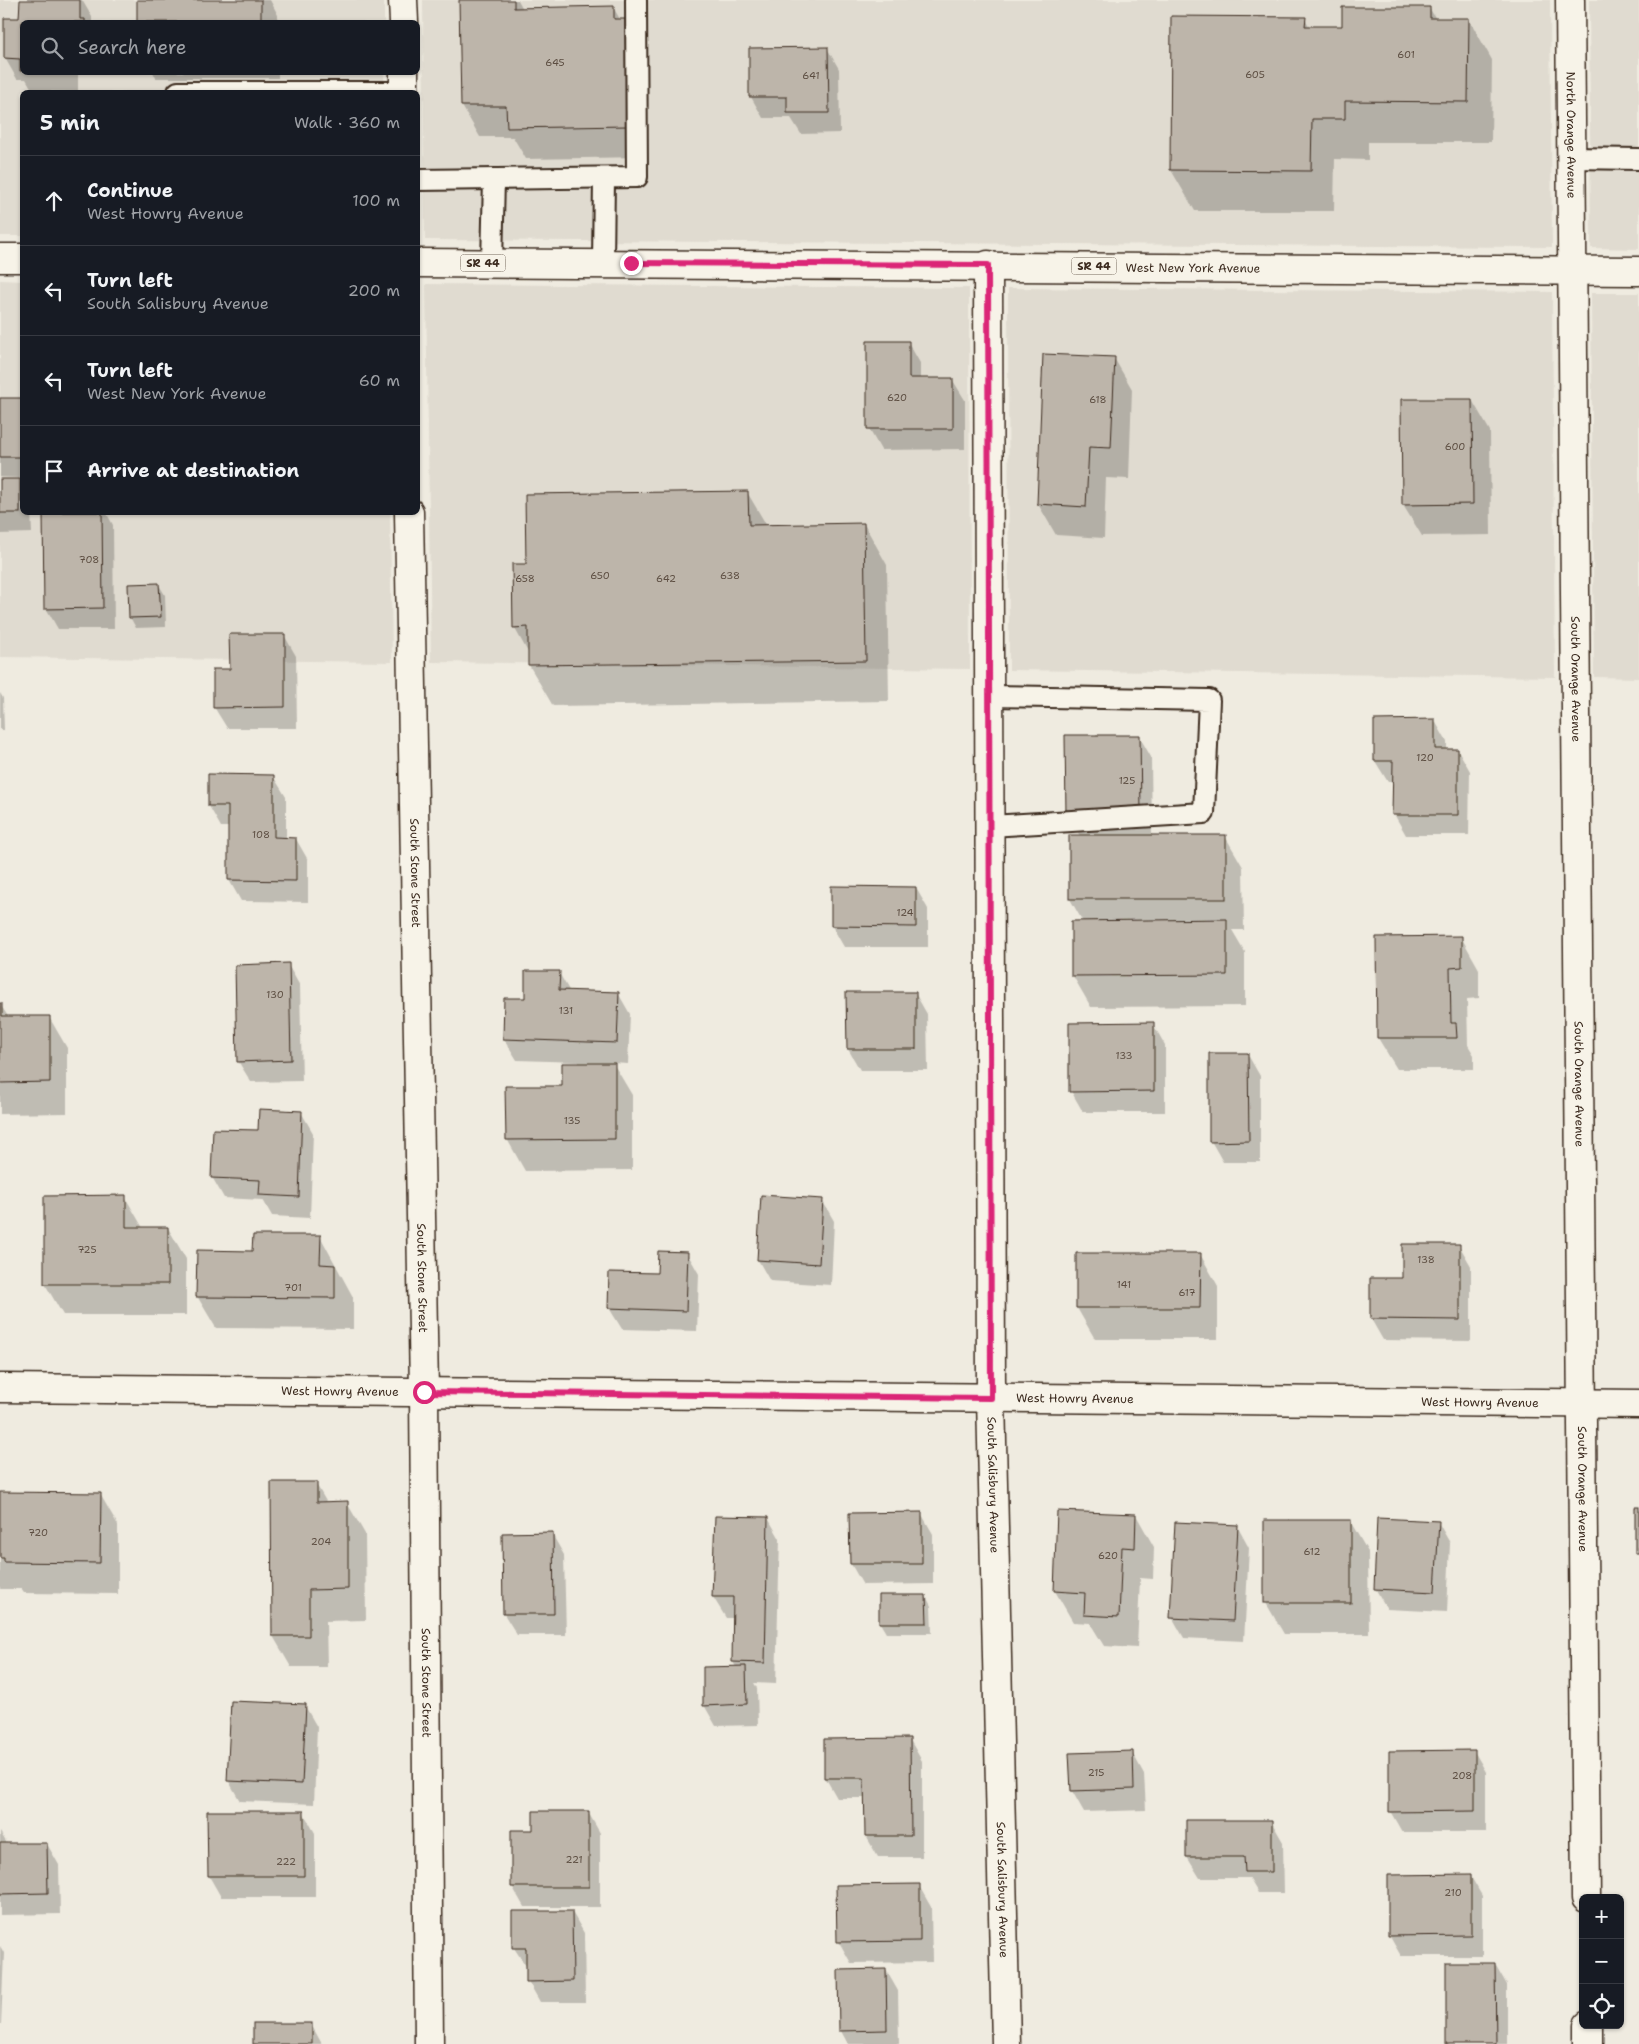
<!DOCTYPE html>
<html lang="en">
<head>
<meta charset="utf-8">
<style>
	:root { --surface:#171b24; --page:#20242c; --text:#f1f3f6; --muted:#9ea1a6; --line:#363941 }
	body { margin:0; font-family:"Shantell Sans",sans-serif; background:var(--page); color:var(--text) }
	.controls { position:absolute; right:15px; bottom:15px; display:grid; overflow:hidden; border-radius:8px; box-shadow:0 1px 4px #0004 }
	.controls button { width:45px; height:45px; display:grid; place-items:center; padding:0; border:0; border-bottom:1px solid var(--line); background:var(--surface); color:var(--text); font:25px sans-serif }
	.stop { position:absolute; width:15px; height:15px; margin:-11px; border:4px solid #db2777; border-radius:50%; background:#fff }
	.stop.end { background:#db2777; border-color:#fff; box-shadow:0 1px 5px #0008 }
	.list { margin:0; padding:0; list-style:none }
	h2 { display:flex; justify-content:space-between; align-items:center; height:65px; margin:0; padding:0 20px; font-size:21px }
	h2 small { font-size:16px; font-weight:400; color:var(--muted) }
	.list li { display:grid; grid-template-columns:32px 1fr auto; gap:15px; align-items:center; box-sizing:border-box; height:90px; padding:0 20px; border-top:1px solid var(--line) }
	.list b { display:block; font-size:19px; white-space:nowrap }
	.list p { margin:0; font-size:16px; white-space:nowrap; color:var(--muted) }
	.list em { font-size:16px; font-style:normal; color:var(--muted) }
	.icon { flex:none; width:28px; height:28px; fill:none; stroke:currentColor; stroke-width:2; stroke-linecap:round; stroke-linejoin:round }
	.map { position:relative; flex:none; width:1639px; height:2044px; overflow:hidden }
	.search { position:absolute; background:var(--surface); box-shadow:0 1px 4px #0004; left:20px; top:20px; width:400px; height:55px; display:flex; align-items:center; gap:12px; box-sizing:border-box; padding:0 18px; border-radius:8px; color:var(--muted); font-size:19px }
	.panel { position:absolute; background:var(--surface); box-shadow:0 1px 4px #0004; left:20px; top:90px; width:400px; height:425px; border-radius:8px }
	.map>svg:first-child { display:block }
	.built { fill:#e0dbd0 }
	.shadow { fill:#0003 }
	.building { fill:#bdb5aa; stroke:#3b2a1e }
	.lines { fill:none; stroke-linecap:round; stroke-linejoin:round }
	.service-casing { stroke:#3b2a1e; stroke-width:24 }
	.minor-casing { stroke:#3b2a1e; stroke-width:31 }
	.tertiary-casing { stroke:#3b2a1e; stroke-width:31 }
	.primary-casing { stroke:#3b2a1e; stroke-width:31 }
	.service { stroke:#f7f3e8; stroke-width:20 }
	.minor { stroke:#f7f3e8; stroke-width:28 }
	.tertiary { stroke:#f7f3e8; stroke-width:28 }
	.primary { stroke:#f7f3e8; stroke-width:28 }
	.route { stroke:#db2777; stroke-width:6 }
	.labels { text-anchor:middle; stroke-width:5; stroke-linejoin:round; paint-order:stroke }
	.number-label { font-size:10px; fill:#5c4d41 }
	.shield { fill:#f7f3e8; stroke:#73665b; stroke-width:1 }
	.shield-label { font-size:11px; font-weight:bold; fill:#3b2a1e }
	.street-label { font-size:12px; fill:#3b2a1e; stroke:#f7f3e8 }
</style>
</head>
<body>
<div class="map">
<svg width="1639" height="2044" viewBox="0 0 1639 2044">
	<rect width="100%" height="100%" fill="#efebe0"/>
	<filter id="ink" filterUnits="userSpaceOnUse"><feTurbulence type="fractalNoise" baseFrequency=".02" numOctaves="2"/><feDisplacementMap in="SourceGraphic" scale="10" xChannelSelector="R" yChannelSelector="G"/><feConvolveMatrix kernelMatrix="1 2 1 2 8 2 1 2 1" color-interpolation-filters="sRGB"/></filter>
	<g filter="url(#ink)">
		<g class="built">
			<polygon points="0,0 384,0 384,22 22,22 22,72 384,73 385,92 22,92 22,236 0,236"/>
			<polygon points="423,0 1550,0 1552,247 425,240"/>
			<polygon points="1589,0 1639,0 1639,249 1591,248"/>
			<polygon points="0,280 22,281 22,512 390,513 392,662 0,657"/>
			<polygon points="426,284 969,288 970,669 431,662"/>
			<polygon points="1008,288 1552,292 1555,677 1009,670"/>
			<polygon points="1591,293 1639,293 1639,678 1594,677"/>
		</g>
		<g class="shadow">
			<polygon points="21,0 82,0 92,17 92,22 22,22 22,72 78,72 78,92 33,91 26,79 17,79 5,58 21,19"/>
			<polygon points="138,0 270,0 278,15 278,22 138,22"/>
			<polygon points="460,0 518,0 523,9 613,7 621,21 624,21 642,52 644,157 526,159 513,137 480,137 462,106"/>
			<polygon points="1430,9 1436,19 1469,19 1492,60 1491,142 1368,142 1368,160 1335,159 1334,211 1195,211 1171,170 1305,18 1310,28 1344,28"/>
			<polygon points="827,48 839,69 840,133 801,134 791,118 763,118 751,97"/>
			<polygon points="153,72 278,72 278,78 156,78"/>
			<polygon points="908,342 920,363 920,379 952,379 965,400 965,449 881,450 869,429"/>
			<polygon points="1044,356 1114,358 1132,389 1129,479 1106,478 1104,538 1056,535 1038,504"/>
			<polygon points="0,400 22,400 22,478 0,477"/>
			<polygon points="1472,400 1490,431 1491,535 1422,536 1403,505"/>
			<polygon points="0,480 19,480 22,486 22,512 31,512 32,533 0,534"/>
			<polygon points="747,492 767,526 864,524 887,565 889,701 553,706 529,665 529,654 514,627 527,565"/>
			<polygon points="45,512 106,512 113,525 114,629 58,629 46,608"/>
			<polygon points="159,585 165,595 166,627 136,628 130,617"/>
			<polygon points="284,635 296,656 297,728 227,728 214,707 231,670"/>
			<polygon points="0,693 3,698 4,730 0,730"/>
			<polygon points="1435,721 1447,742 1447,750 1458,750 1470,771 1469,835 1406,835 1394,814 1394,782 1388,782 1375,761"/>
			<polygon points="1139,736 1151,757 1152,836 1225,836 1243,867 1244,930 1232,930 1245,952 1245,1006 1091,1007 1073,976 1083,922 1070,899 1070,836 1080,836 1067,814"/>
			<polygon points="273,776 286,797 286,839 296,839 308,860 308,902 241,901 229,880 229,827 221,827 209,806"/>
			<polygon points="832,888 916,888 928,909 928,947 844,947 832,926"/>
			<polygon points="1461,937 1479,969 1479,998 1467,999 1468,1045 1474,1055 1474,1069 1397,1069 1378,1038 1377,939"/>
			<polygon points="288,965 300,986 302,1081 251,1082 238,1061"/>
			<polygon points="559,973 570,992 618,993 630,1014 628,1064 613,1063 632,1095 632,1170 525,1171 507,1139 563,1087 579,1064 579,1062 517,1060 504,1039 526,999"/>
			<polygon points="915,993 927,1014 928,1070 860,1070 848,1049"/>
			<polygon points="0,1004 9,1018 49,1017 67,1048 67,1113 0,1114"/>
			<polygon points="1153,1024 1165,1045 1165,1112 1083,1112 1071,1091"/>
			<polygon points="1248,1055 1260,1076 1260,1162 1223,1162 1211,1141"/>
			<polygon points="301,1112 313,1133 310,1218 272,1216 263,1200 224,1198 212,1177 259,1132"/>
			<polygon points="762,1196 822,1200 834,1221 831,1285 770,1281 758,1260"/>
			<polygon points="125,1197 143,1228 168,1228 186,1259 186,1315 63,1315 45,1284"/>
			<polygon points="320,1236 353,1297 353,1329 216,1328 197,1296 254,1252"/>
			<polygon points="1459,1245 1471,1266 1471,1341 1383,1340 1371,1319 1403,1279"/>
			<polygon points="687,1253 699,1274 697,1331 622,1329 609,1308"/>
			<polygon points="1200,1254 1218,1286 1218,1339 1095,1339 1077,1308"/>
			<polygon points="316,1484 327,1503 347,1503 365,1534 366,1620 326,1621 327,1667 291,1667 273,1636"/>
			<polygon points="100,1494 118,1525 118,1594 24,1593 21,1589 0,1589 0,1508"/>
			<polygon points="1058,1512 1136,1515 1154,1547 1153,1579 1140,1578 1137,1648 1104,1646 1090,1623 1073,1622 1055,1591"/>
			<polygon points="921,1513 933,1534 933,1584 863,1585 851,1564"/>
			<polygon points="768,1518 780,1539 776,1684 754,1683 757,1688 758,1725 716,1726 704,1705 736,1667 733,1662 734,1618 726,1618 713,1597"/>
			<polygon points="1265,1521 1350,1521 1368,1552 1369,1634 1284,1634 1266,1603"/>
			<polygon points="1438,1522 1450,1543 1447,1612 1387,1609 1375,1588"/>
			<polygon points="1237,1526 1249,1548 1244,1641 1184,1638 1172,1617"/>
			<polygon points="552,1534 564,1555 566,1635 517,1635 504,1614"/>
			<polygon points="926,1596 931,1606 932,1633 886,1633 880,1623 880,1597"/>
			<polygon points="305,1706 317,1727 314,1804 240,1801 228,1780"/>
			<polygon points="910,1740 922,1761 922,1857 878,1857 866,1836 866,1798 837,1798 825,1777"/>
			<polygon points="1474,1751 1486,1772 1486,1832 1402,1832 1390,1811"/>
			<polygon points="1132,1752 1144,1774 1146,1810 1084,1812 1072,1791 1070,1755"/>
			<polygon points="303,1812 315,1833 315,1897 221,1897 209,1876"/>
			<polygon points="588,1812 600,1833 600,1907 524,1907 512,1886 534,1832"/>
			<polygon points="1271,1821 1283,1842 1284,1893 1258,1893 1249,1878 1200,1878 1187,1857"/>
			<polygon points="0,1832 8,1845 47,1844 59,1865 60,1914 0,1915"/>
			<polygon points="1470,1875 1482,1896 1482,1956 1401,1956 1389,1935"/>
			<polygon points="919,1886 931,1907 932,1962 851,1963 839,1942"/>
			<polygon points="513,1912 572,1912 584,1933 585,2002 540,2002 528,1981 528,1969 514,1948"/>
			<polygon points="0,1946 4,1953 1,2024 0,2024"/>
			<polygon points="1495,1964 1507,1985 1507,2044 1447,2044"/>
			<polygon points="886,1970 898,1991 899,2044 848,2044 841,2031"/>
			<polygon points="311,2024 322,2044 255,2044"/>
		</g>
		<g class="building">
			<polygon points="20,0 80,0 80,19 85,19 85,22 22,22 22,71 20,71 20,59 4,58 4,18 19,18"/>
			<rect x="137" y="0" width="124" height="22"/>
			<polygon points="459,0 514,0 514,8 614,6 614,19 625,19 627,126 507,128 506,106 461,106"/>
			<polygon points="1342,7 1430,7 1430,18 1469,18 1468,102 1345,101 1345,119 1312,119 1311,171 1170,170 1171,16 1306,17 1305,26 1342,26"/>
			<polygon points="828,47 829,113 787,113 787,97 749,97 749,48"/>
			<polygon points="867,341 909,341 909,378 953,378 953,429 867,429"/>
			<polygon points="1043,354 1115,357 1111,448 1089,447 1086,507 1037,504"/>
			<rect x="0" y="398" width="22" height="59"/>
			<polygon points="1401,399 1472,399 1473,504 1402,505"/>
			<rect x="0" y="479" width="20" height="34"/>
			<polygon points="748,491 749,525 864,523 866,661 528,665 528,627 513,628 512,564 526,564 525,494"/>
			<polygon points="43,512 102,512 103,608 44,609"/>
			<polygon points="159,583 161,617 129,618 128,584"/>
			<polygon points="229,634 285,634 285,707 213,708 213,669 230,669"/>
			<polygon points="1435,719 1435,749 1458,749 1458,815 1392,815 1393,761 1374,761 1374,720"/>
			<polygon points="1065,735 1140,735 1141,814 1066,815"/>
			<polygon points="208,774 274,775 274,837 296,838 296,881 228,880 228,806 208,806"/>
			<rect x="1069" y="835" width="157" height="64"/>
			<polygon points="831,886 916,887 916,927 831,926"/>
			<polygon points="1227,919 1227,975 1071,976 1071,921"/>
			<polygon points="1462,936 1462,967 1450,968 1451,1023 1456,1023 1457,1038 1377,1038 1376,937"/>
			<polygon points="289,963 291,1060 237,1062 235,965"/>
			<polygon points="525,971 560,971 559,990 619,992 617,1043 503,1039 504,998 525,998"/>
			<polygon points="846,992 916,992 916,1049 847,1049"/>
			<polygon points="0,1003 2,1003 2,1016 50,1016 50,1082 0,1083"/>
			<polygon points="1154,1022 1154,1091 1069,1092 1069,1023"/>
			<polygon points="1209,1053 1248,1053 1249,1141 1209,1142"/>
			<polygon points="562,1063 615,1063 615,1139 506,1140 505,1086 562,1086"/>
			<polygon points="259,1109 302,1111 299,1197 259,1195 260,1180 211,1178 213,1129 258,1130"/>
			<polygon points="126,1195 126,1227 168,1227 168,1284 44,1284 44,1196"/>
			<polygon points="761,1195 823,1199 819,1264 757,1260"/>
			<polygon points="253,1235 321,1235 320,1264 335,1265 335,1298 196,1297 197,1250 252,1251"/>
			<polygon points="1402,1244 1460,1244 1460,1320 1370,1319 1370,1278 1402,1278"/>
			<polygon points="658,1251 688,1252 686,1311 608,1308 609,1272 657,1273"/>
			<polygon points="1076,1253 1201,1253 1200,1308 1076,1308"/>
			<polygon points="271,1482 317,1482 317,1502 348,1501 348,1589 309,1590 309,1636 272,1636"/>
			<polygon points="0,1492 101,1493 100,1563 4,1562 4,1558 0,1558"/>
			<rect x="1635" y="1507" width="4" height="46"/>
			<polygon points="1057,1511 1136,1514 1135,1548 1122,1547 1119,1617 1084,1615 1085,1593 1054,1591"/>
			<polygon points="922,1512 922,1564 850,1564 849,1513"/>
			<polygon points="715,1516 768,1517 765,1663 732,1662 733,1597 712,1597"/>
			<polygon points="1377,1518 1439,1521 1435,1592 1374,1589"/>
			<rect x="1264" y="1520" width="87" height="83"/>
			<polygon points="1175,1522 1238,1525 1233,1621 1170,1618"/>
			<polygon points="553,1532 554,1614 503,1614 502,1533"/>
			<polygon points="879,1595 926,1595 927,1623 879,1623"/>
			<polygon points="746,1666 747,1704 703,1706 703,1667"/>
			<polygon points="231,1701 306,1704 302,1784 227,1781"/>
			<polygon points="910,1738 911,1836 865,1836 864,1778 824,1778 824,1739"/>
			<polygon points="1475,1750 1475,1811 1389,1812 1389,1751"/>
			<polygon points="1133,1751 1134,1789 1071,1791 1069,1753"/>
			<polygon points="207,1811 304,1811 304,1876 208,1876"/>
			<polygon points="533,1811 589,1811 589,1887 511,1887 511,1830 533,1830"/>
			<polygon points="1186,1820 1272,1820 1272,1872 1245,1872 1244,1857 1186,1857"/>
			<polygon points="0,1843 47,1843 48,1893 0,1894"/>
			<polygon points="1471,1874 1471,1935 1388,1936 1388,1875"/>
			<polygon points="920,1884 920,1941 837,1942 836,1885"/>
			<polygon points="512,1911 572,1911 573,1981 526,1982 526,1948 512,1948"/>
			<polygon points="1446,1963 1495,1963 1496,2044 1446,2044"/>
			<polygon points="886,1969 887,2030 839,2031 838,1970"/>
			<rect x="253" y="2023" width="59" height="21"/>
		</g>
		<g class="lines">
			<defs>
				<g id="service">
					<polyline points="178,92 404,92"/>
					<polyline points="1570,158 1639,159"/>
					<polyline points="418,180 637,177 636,0"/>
					<polyline points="492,263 494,179"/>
					<polyline points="603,263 604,178"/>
					<polyline points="990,826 1204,813 1209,700 990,696"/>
				</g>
				<g id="minor">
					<path id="s1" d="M 1570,0 L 1586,1898"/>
					<path id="s2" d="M 988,265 L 991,1398 L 1006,2044"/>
					<polyline points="1588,2025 1588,2044"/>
				</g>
				<g id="tertiary">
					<polyline points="403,0 404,22"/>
					<polyline points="404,72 404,92"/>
					<path id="s3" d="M 409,512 L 424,1391 L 429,2044"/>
					<path id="s4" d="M 0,1388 L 1639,1404"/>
				</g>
				<g id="primary">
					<polyline points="0,258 22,258"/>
					<path id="s5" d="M 418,263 L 1639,271"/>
				</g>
			</defs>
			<use href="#service" class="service-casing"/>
			<use href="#minor" class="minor-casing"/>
			<use href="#tertiary" class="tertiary-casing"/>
			<use href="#primary" class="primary-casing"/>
			<use href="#service" class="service"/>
			<use href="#minor" class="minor"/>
			<use href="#tertiary" class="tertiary"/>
			<use href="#primary" class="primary"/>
		</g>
	</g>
	<g class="lines" filter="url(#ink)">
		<polyline class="route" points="424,1392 991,1398 988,265 631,263"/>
	</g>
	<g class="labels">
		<g class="number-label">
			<text x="1406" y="58">601</text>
			<text x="555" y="66">645</text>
			<text x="1255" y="78">605</text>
			<text x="811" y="79">641</text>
			<text x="897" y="401">620</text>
			<text x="1098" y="403">618</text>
			<text x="1455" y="450">600</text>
			<text x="89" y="563">708</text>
			<text x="600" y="579">650</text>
			<text x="730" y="579">638</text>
			<text x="525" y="582">658</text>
			<text x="666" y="582">642</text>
			<text x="1425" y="761">120</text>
			<text x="1127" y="784">125</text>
			<text x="261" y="838">108</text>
			<text x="905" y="916">124</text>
			<text x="275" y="998">130</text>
			<text x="566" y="1014">131</text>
			<text x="1124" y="1059">133</text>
			<text x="572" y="1124">135</text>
			<text x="87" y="1253">725</text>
			<text x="1426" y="1263">138</text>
			<text x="1124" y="1288">141</text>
			<text x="293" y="1291">701</text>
			<text x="1187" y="1296">617</text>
			<text x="38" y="1536">720</text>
			<text x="321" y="1545">204</text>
			<text x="1312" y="1555">612</text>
			<text x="1108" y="1559">620</text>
			<text x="1096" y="1776">215</text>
			<text x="1462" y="1779">208</text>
			<text x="574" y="1863">221</text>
			<text x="286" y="1865">222</text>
			<text x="1453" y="1896">210</text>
		</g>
		<g class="shield">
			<rect x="460.5" y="254.5" width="45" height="17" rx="4"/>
			<rect x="1071.5" y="257.5" width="45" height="17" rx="4"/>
		</g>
		<g class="shield-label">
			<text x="483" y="267">SR 44</text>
			<text x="1094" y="270">SR 44</text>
		</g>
		<g class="street-label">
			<text dy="4" stroke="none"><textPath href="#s1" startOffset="135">North Orange Avenue</textPath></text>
			<text dy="4" stroke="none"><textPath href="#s5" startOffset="775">West New York Avenue</textPath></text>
			<text dy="4" stroke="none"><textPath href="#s1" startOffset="679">South Orange Avenue</textPath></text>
			<text dy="4" stroke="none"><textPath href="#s3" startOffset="361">South Stone Street</textPath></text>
			<text dy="4" stroke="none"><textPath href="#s1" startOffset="1084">South Orange Avenue</textPath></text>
			<text dy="4" stroke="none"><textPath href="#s3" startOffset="766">South Stone Street</textPath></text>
			<text dy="4" stroke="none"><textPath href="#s4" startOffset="340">West Howry Avenue</textPath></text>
			<text dy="4" stroke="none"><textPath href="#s4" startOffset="1075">West Howry Avenue</textPath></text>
			<text dy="4" stroke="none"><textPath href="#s4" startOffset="1480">West Howry Avenue</textPath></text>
			<text dy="4" stroke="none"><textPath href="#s2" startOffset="1220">South Salisbury Avenue</textPath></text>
			<text dy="4" stroke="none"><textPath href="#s1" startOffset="1489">South Orange Avenue</textPath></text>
			<text dy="4" stroke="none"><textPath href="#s3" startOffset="1171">South Stone Street</textPath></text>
			<text dy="4" stroke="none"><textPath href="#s2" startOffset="1625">South Salisbury Avenue</textPath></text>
		</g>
	</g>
</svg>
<div class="controls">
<button>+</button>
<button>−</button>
<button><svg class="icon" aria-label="locate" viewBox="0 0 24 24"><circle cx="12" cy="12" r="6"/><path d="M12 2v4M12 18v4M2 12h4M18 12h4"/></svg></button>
</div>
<div class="stop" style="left:424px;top:1392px"></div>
<div class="stop end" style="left:631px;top:263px"></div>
<div class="search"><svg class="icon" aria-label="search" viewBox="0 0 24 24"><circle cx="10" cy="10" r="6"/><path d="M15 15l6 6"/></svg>Search here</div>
<section class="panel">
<h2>5 min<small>Walk · 360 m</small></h2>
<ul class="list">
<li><svg class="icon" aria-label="ahead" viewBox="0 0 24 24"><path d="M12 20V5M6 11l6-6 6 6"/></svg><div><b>Continue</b><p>West Howry Avenue</p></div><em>100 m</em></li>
<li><svg class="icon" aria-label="left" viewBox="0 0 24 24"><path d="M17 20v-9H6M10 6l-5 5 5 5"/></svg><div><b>Turn left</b><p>South Salisbury Avenue</p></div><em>200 m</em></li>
<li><svg class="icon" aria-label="left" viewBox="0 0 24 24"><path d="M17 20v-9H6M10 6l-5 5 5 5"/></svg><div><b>Turn left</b><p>West New York Avenue</p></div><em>60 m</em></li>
<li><svg class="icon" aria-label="arrive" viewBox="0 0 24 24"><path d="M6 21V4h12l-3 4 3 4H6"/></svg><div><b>Arrive at destination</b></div></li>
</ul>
</section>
</div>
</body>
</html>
